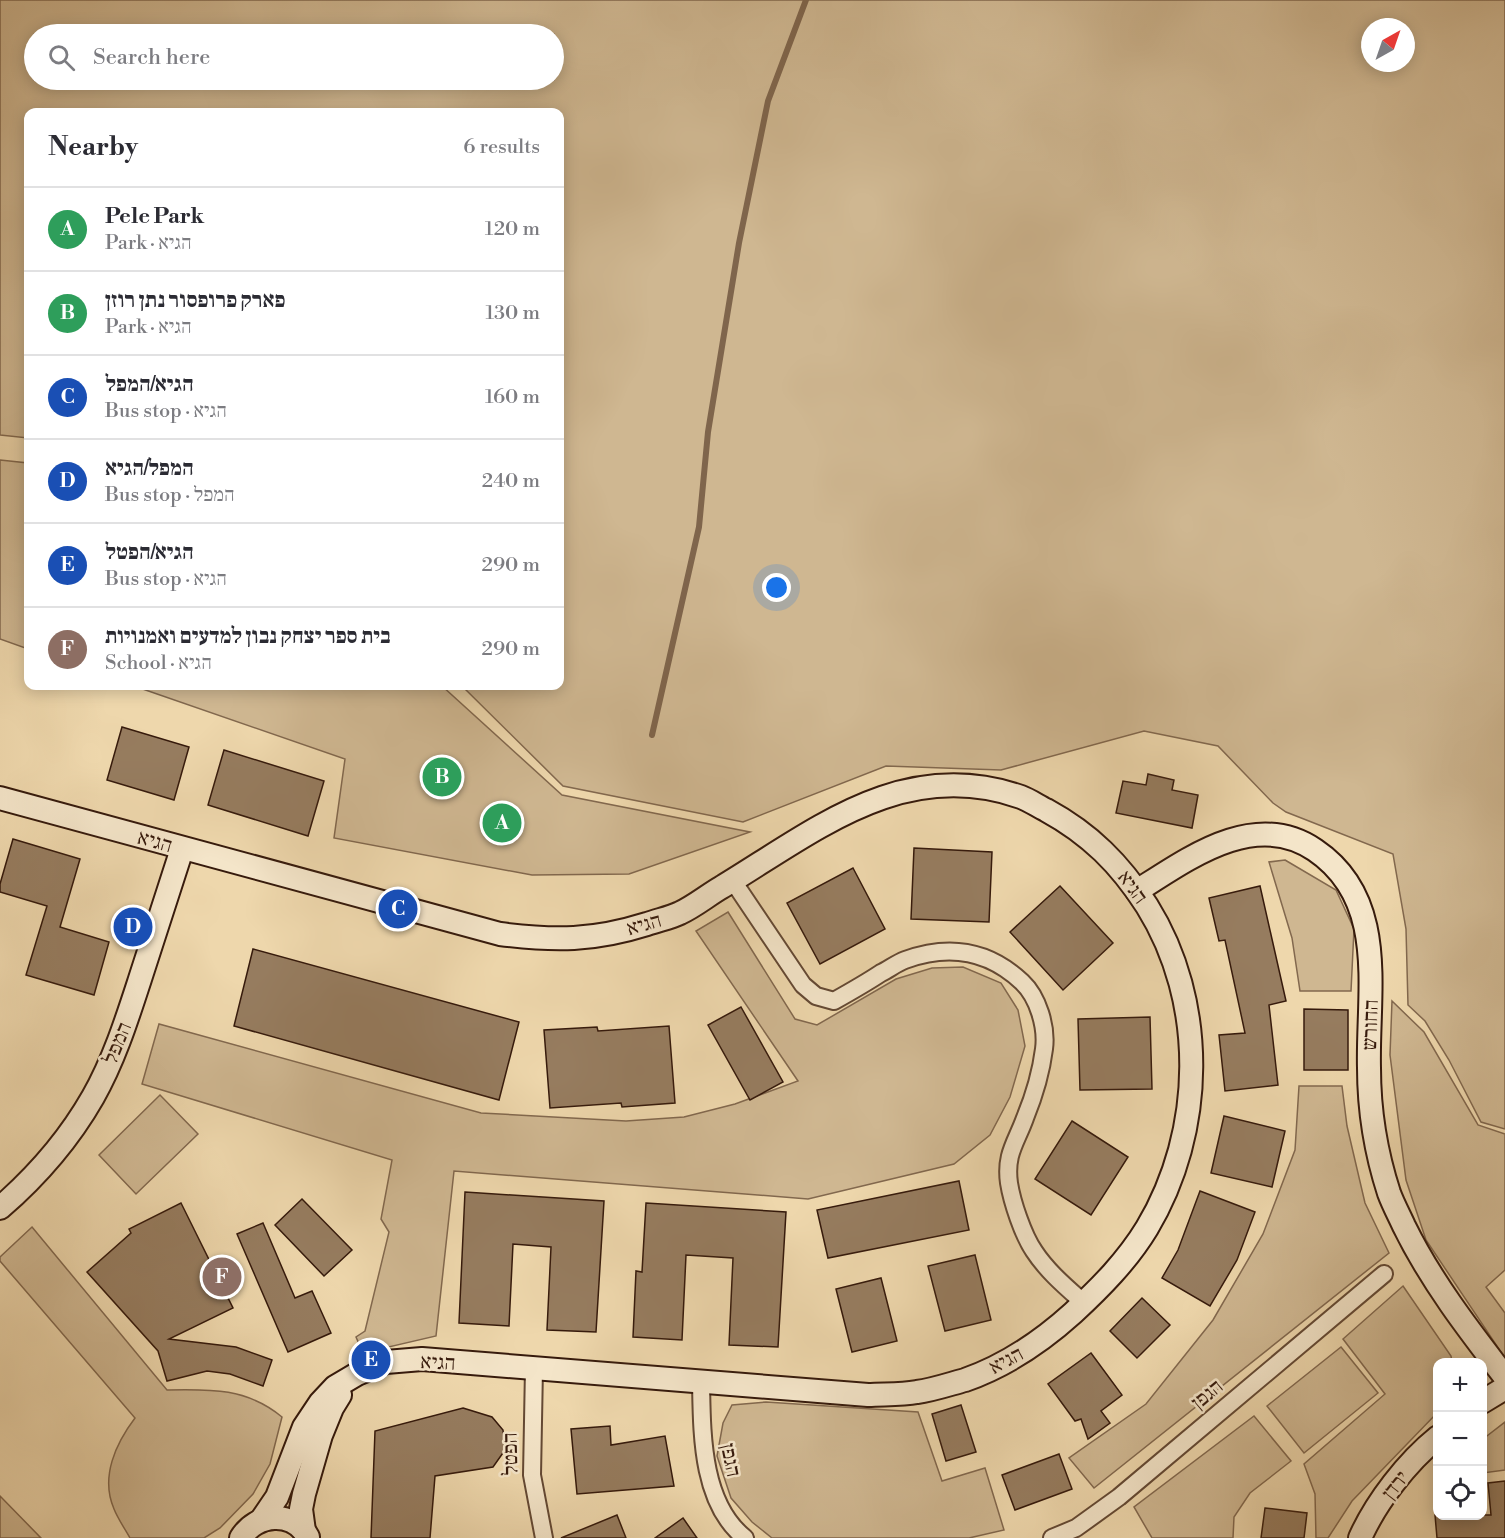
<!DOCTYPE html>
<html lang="en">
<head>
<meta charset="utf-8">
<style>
	:root { --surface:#fff; --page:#f7f7f7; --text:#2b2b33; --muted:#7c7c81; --line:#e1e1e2; --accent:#8f2418 }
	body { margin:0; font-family:"Libre Bodoni","Frank Ruhl Libre",serif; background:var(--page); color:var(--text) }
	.controls { position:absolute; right:18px; bottom:18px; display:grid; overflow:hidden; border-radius:12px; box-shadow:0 3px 15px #0003 }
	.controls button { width:54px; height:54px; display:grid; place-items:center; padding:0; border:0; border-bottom:2px solid var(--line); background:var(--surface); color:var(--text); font:30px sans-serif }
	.compass { position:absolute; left:1361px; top:18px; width:54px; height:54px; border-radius:50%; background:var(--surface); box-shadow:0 3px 15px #0003; rotate:40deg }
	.you { position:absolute; left:777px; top:588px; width:21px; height:21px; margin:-15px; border:4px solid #fff; border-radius:50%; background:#1a73e8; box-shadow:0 0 0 9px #1a73e833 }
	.badge { display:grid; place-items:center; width:39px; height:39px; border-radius:50%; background:var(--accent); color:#fff; font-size:20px; font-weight:700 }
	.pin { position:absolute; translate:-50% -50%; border:3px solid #fff; box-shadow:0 2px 6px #0006 }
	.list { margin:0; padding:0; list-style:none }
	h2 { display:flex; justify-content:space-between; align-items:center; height:78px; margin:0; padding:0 24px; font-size:26px }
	h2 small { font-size:20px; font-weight:400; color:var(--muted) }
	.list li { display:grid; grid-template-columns:39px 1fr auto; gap:18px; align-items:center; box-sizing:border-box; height:84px; padding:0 24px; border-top:2px solid var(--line) }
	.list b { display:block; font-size:22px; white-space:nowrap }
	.list p { margin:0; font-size:20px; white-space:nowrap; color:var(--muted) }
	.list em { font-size:20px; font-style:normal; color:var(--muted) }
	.icon { flex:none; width:33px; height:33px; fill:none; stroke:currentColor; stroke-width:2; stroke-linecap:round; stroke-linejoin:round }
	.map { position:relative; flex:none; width:1505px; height:1538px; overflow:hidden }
	.search { position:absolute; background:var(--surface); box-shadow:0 3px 15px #0003; left:24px; top:24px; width:540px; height:66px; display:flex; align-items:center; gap:15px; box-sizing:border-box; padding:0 21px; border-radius:33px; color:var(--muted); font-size:22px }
	.panel { position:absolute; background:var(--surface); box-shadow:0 3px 15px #0003; left:24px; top:108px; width:540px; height:582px; border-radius:12px }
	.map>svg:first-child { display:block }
	.green { fill:#cfb791; stroke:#82684e; stroke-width:1.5; fill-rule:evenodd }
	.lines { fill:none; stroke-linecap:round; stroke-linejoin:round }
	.stream { stroke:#7f654c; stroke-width:6 }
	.building { fill:#967c5f; stroke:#361a0c; stroke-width:1.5 }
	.street-casing { stroke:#644934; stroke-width:20 }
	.secondary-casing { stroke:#361a0c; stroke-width:26 }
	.street { stroke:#f4e5c9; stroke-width:16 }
	.secondary { stroke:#f4e5c9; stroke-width:22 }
	.labels { text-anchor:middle; stroke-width:5; stroke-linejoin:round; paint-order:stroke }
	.street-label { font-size:21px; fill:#361a0c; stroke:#f4e5c9 }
</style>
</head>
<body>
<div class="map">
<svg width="1505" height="1538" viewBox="0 0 1505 1538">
	<rect width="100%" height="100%" fill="#eed7ac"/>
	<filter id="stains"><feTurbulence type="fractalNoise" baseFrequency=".00333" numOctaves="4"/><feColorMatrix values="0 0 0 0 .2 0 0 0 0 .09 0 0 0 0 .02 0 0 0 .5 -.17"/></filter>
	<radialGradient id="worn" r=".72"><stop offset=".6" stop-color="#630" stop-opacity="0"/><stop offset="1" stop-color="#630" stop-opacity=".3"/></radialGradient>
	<g class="green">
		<path d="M 0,0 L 1505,0 L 1505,1129 L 1481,1122 L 1449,1060 L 1425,1021 L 1408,1005 L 1406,929 L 1393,854 L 1286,812 L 1273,803 L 1218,746 L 1144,731 L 1001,770 L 886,766 L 743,822 L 563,786 L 462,686 L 560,686 L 560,112 L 28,112 L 28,438 L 0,435 ZM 1370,27 L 1406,27 L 1406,63 L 1370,63 ZM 34,34 L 554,34 L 554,80 L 34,80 Z"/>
		<polygon points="0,460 28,463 28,649 0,639"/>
		<polygon points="134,686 442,686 562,795 750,832 629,874 532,875 334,838 345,759"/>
		<polygon points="1285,860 1336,890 1354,929 1351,991 1300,991 1292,938 1269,862"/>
		<polygon points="728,912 795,1019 817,1025 896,979 932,968 963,967 1001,983 1018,1010 1025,1046 1010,1097 990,1135 954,1164 808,1199 454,1171 436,1336 363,1353 356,1337 365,1331 389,1232 381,1219 392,1160 142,1084 159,1024 481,1113 626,1121 684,1117 735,1104 798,1081 696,931"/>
		<polygon points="1392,1001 1424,1032 1478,1125 1505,1134 1505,1270 1486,1287 1505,1313 1505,1358 1426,1240 1406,1180 1390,1055"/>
		<polygon points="1299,1086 1342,1086 1347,1126 1365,1203 1389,1253 1094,1488 1069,1458 1146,1404 1213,1320 1263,1234 1295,1150"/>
		<polygon points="160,1095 198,1134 136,1194 99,1155"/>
		<path d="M 32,1227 L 167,1390 C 211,1389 247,1388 282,1417 L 270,1464 L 253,1494 L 220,1528 L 204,1538 L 130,1538 C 125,1529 118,1519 114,1509 C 100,1477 116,1443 135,1418 L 0,1261 L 0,1257 Z"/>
		<polygon points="1403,1286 1451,1356 1452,1362 1438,1362 1437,1413 1352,1501 1328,1538 1316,1538 1315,1494 1304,1464 1385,1394 1343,1339"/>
		<polygon points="1341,1347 1378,1393 1304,1453 1267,1406"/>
		<polygon points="766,1402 918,1412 942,1481 985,1468 1004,1530 969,1538 772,1538 752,1522 731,1498 717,1456 723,1423 732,1405"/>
		<polygon points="1254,1416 1291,1461 1250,1493 1234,1517 1233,1538 1152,1538 1134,1507"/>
		<polygon points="1505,1422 1505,1470 1483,1473 1483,1439"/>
		<polygon points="0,1496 41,1538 0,1538"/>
	</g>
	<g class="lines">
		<polyline class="stream" points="652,735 699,527 708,432 739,243 768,101 806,0"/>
	</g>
	<g class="building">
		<polygon points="122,727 189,747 174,800 107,780"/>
		<polygon points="224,750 324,781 308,836 208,805"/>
		<polygon points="1148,774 1174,780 1172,790 1198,795 1192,828 1116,813 1123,781 1146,785"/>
		<polygon points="13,839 80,859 60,927 109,942 94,995 26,975 47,906 0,892 0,884"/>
		<polygon points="914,848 992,852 989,922 911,919"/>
		<polygon points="853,868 885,929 820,964 787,903"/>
		<polygon points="1060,886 1113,943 1063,990 1010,932"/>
		<polygon points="1260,886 1286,1001 1269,1005 1278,1085 1225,1091 1219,1035 1245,1033 1225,940 1219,941 1209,898"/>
		<polygon points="253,949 519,1022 499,1100 234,1026"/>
		<polygon points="741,1007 783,1082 750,1100 708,1025"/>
		<polygon points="1304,1009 1348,1010 1348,1070 1304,1070"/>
		<polygon points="1150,1017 1152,1089 1080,1090 1078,1019"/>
		<polygon points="669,1026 675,1103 622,1107 621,1103 550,1108 544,1030 597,1027 598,1031"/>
		<polygon points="1224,1116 1285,1131 1272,1187 1211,1173"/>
		<polygon points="1072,1121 1128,1157 1091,1215 1035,1179"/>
		<polygon points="959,1181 969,1230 828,1258 817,1210"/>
		<polygon points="1200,1191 1255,1212 1237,1260 1210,1306 1162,1278 1178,1250"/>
		<polygon points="465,1192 604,1201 596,1332 547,1330 551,1247 513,1244 509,1326 459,1323"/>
		<polygon points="302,1199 352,1250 324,1276 275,1225"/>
		<polygon points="181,1203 233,1308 169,1339 236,1347 272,1360 263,1386 230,1374 207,1371 167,1381 158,1351 87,1272 131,1233 129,1229"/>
		<polygon points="646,1203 786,1212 778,1347 729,1345 733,1258 686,1255 682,1340 633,1337 636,1271 642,1272"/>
		<polygon points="263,1223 295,1298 312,1291 331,1333 288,1352 237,1234"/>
		<polygon points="975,1255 991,1320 945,1331 928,1266"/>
		<polygon points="881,1278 897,1341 852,1352 836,1289"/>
		<polygon points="1142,1298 1170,1325 1137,1358 1110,1331"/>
		<polygon points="1091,1353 1122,1395 1101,1411 1110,1423 1088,1439 1081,1419 1075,1421 1048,1384"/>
		<polygon points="961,1405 976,1452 946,1461 932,1414"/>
		<polygon points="463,1408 492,1417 503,1430 505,1450 493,1467 435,1476 430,1538 371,1538 375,1431"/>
		<polygon points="610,1426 611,1445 665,1436 674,1486 577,1494 571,1429"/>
		<polygon points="1059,1454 1072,1489 1015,1510 1002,1475"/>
		<polygon points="1505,1481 1505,1538 1437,1538 1435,1515 1491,1515 1488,1483"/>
		<polygon points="1265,1508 1307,1513 1304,1538 1261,1538"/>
		<polygon points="617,1515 626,1538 561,1538"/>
		<polygon points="683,1518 697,1538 655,1538"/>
	</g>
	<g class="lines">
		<defs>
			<g id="street">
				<path d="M 733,881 L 803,985 L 816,996 L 834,1001 C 850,992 866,983 881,973 C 889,969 897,963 905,960 C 949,944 988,950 1022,982 C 1038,997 1047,1027 1044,1049 C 1041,1073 1034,1096 1025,1118 C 1016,1143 1005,1154 1009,1183 C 1012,1202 1023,1235 1034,1251 C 1047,1271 1066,1287 1084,1303"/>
				<polyline points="534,1368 532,1475 544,1538"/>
				<path d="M 701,1382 C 702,1433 701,1503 745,1538"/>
				<polyline points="1052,1538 1076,1528 1119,1497 1384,1274"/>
			</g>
			<g id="secondary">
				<path d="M 0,798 L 500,934 C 555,941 593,941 647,924 C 658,920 670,918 680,913 C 695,906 708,895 722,887 C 816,830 904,756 1021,797 C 1029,800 1038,806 1046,810 C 1090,834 1120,864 1147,906 C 1207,1002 1205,1131 1147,1228 C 1127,1261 1100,1288 1073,1313 C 1042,1341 1005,1366 965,1380 C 950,1384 933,1390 917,1392 C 901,1395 884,1394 868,1395 L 422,1359 L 386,1362 L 357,1374 L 335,1387 L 320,1403 L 304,1427 L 277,1497 L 262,1519"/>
				<path d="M 1137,891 C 1189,858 1255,809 1315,850 C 1389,900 1367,992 1369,1068 C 1369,1110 1376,1153 1389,1193 C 1393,1204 1399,1215 1404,1226 C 1431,1281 1468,1329 1505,1377"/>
				<path d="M 0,1208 C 37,1176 69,1139 93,1097 C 114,1060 127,1019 140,979 C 154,935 168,892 182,849"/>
				<polyline points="1482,1402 1505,1388"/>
				<polyline points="304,1531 301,1509 304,1494 321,1435 332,1408 340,1395"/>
				<path d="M 241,1538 C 256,1513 293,1510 308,1537"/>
				<path d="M 1360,1538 C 1376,1502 1407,1462 1438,1437"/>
			</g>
		</defs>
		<use href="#street" class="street-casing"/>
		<use href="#secondary" class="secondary-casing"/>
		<use href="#street" class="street"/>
		<use href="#secondary" class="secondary"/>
	</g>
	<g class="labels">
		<g class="street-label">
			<text transform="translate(155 841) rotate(16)" y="7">הגיא</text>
			<text transform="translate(1133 887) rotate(54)" y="7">הגיא</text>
			<text transform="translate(644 924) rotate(-16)" y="7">הגיא</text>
			<text transform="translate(1370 1025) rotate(-88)" y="7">החורש</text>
			<text transform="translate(117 1043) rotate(-68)" y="7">המפל</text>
			<text transform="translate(1006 1360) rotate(-28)" y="7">הגיא</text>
			<text transform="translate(438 1362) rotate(3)" y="7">הגיא</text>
			<text transform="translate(1207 1394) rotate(-40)" y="7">הגפן</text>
			<text transform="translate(510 1454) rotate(-91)" y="7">הפטל</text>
			<text transform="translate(731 1460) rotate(78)" y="7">הגפן</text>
			<text transform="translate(1395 1485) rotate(-52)" y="7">ירדן</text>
		</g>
	</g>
	<rect width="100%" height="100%" filter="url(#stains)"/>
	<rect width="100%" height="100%" fill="url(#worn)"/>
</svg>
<div class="controls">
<button>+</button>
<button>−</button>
<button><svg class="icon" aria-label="locate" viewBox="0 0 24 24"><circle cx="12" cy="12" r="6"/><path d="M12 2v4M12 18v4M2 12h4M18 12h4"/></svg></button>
</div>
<svg class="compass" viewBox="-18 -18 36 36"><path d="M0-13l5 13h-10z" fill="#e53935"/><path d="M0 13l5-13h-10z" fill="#7c7c81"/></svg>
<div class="you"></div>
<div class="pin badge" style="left:502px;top:823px;background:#2e9e5b">A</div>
<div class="pin badge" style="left:442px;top:777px;background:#2e9e5b">B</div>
<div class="pin badge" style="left:398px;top:909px;background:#1a4fb4">C</div>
<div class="pin badge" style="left:133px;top:927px;background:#1a4fb4">D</div>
<div class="pin badge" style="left:371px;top:1360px;background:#1a4fb4">E</div>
<div class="pin badge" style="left:222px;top:1277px;background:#8d6e63">F</div>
<div class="search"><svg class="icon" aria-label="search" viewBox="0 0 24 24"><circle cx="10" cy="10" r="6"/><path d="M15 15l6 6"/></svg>Search here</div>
<section class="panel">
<h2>Nearby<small>6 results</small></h2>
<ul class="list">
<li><span class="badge" style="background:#2e9e5b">A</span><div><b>Pele Park</b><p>Park · הגיא</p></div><em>120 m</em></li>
<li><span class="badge" style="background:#2e9e5b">B</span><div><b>פארק פרופסור נתן רוזן</b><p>Park · הגיא</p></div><em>130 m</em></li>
<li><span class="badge" style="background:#1a4fb4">C</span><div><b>הגיא/המפל</b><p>Bus stop · הגיא</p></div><em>160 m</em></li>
<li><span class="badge" style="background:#1a4fb4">D</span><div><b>המפל/הגיא</b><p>Bus stop · המפל</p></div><em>240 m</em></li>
<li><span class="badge" style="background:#1a4fb4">E</span><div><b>הגיא/הפטל</b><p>Bus stop · הגיא</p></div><em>290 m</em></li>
<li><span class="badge" style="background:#8d6e63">F</span><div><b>בית ספר יצחק נבון למדעים ואמנויות</b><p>School · הגיא</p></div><em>290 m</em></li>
</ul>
</section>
</div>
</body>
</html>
